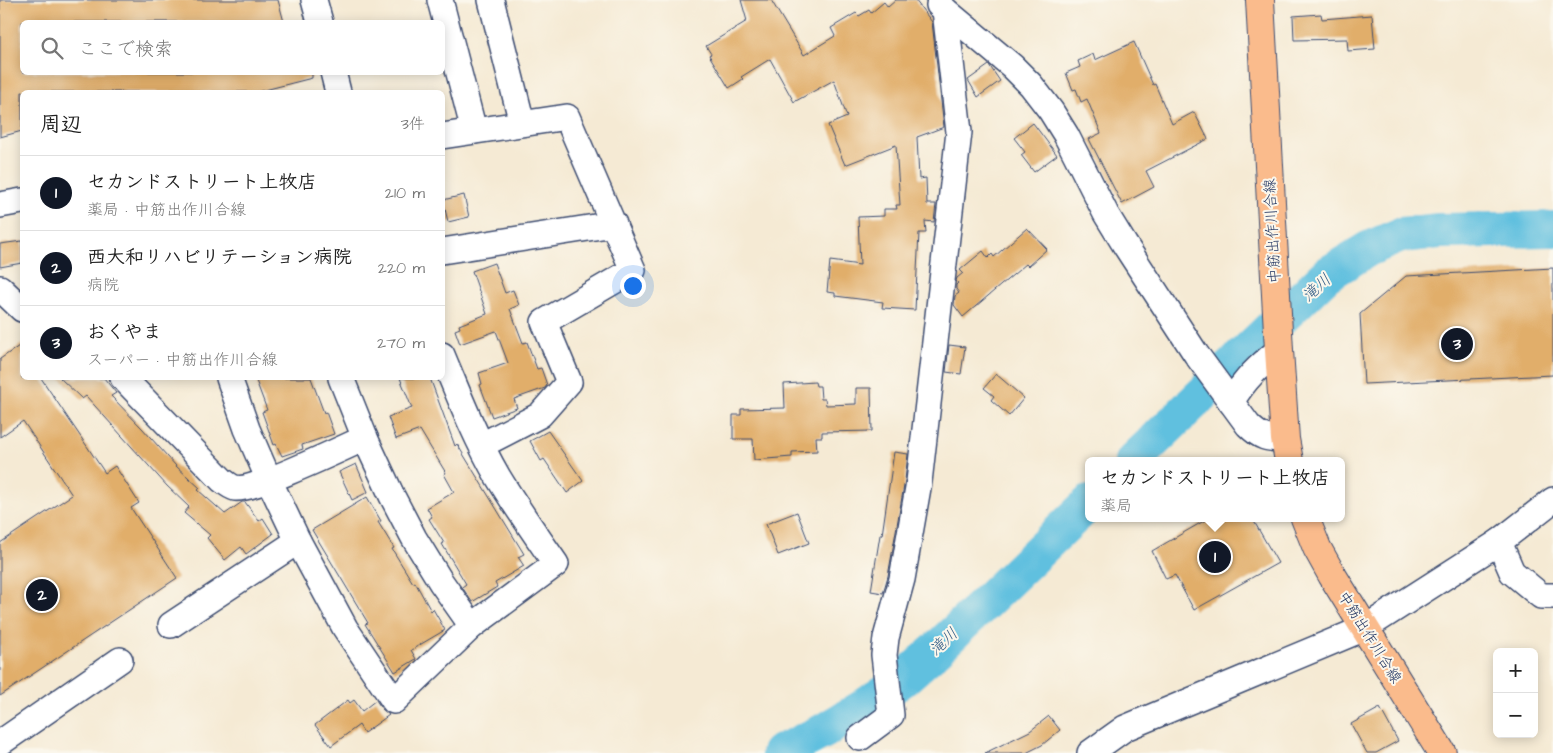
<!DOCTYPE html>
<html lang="ja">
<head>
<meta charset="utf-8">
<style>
	:root { --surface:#fff; --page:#f2f2f2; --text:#222; --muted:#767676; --line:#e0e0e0; --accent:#111827 }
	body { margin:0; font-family:"Architects Daughter","Klee One",sans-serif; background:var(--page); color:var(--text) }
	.controls { position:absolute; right:15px; bottom:15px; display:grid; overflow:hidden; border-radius:8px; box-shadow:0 2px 12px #0003 }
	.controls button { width:45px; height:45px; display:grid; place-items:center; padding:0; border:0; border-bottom:1px solid var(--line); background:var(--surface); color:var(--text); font:25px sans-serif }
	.you { position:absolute; left:632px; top:285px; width:18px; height:18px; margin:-12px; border:4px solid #fff; border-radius:50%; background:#1a73e8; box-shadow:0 0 0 8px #1a73e833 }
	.badge { display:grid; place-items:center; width:32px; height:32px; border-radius:50%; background:var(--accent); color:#fff; font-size:16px; font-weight:700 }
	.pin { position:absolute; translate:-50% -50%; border:2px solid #fff; box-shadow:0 1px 5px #0006 }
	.popup { position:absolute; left:1085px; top:457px; width:260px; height:65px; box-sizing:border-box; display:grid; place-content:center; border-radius:8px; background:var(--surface); filter:drop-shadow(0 1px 4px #0005); font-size:16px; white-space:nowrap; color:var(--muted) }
	.popup b { font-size:19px; color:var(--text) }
	.popup::after { content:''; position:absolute; left:50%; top:100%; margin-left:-10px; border:10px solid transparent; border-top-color:var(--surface) }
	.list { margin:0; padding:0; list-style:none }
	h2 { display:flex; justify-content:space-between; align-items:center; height:65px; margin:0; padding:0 20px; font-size:21px }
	h2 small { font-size:16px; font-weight:400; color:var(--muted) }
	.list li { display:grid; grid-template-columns:32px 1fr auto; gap:15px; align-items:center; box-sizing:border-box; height:75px; padding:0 20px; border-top:1px solid var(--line) }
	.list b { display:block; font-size:19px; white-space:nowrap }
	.list p { margin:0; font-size:16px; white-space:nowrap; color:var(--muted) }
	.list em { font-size:16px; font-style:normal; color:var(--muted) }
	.icon { flex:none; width:28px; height:28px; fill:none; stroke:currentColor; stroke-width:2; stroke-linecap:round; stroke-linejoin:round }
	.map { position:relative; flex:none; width:1553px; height:753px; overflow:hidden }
	.search { position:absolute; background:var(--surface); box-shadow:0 2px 12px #0003; left:20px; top:20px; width:425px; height:55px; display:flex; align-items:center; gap:12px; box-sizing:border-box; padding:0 18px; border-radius:8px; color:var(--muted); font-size:19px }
	.panel { position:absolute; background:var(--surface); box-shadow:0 2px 12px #0003; left:20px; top:90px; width:425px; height:290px; border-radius:8px }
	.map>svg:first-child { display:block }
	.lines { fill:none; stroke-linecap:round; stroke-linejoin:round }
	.river { stroke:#61c0df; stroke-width:36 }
	.building { fill:#e1ae6b }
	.minor-casing { stroke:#3c4b70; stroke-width:28 }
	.major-casing { stroke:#3c4b70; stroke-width:30 }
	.minor { stroke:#fff; stroke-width:25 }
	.major { stroke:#fabb8c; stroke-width:28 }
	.labels { text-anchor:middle; stroke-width:4; stroke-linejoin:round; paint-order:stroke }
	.street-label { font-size:15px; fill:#1b2f5e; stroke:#fbf7ec }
	.water-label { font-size:16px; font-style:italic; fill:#305a85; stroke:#fbf7ec }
</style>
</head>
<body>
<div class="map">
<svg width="1553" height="753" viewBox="0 0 1553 753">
	<rect width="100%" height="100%" fill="#fbf7ec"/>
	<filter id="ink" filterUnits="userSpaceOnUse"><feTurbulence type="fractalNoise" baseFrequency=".02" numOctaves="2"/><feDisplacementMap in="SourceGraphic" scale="10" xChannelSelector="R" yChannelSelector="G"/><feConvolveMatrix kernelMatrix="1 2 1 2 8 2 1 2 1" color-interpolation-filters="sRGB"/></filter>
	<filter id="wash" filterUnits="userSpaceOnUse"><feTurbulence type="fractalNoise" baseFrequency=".0096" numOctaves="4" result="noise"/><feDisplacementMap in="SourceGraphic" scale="20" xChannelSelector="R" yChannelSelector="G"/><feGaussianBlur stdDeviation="1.12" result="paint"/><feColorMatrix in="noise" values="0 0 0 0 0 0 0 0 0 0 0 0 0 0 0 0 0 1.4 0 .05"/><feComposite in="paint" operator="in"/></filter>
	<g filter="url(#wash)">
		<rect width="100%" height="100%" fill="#f5ead4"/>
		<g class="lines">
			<g class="river">
				<polyline points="1133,461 1326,275 1368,249 1401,235 1439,231 1553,229"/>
				<polyline points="779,753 822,732 862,708 902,680 937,649 1089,503"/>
			</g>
		</g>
		<g id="blocks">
			<g class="building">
				<polygon points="0,0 278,0 284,22 22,22 22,72 312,72 312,78 257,92 22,92 22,131 0,137"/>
				<polygon points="741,0 771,0 804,55 835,36 831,28 856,13 859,16 869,10 871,13 884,2 888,7 896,0 915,0 932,22 944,127 917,137 919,179 926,178 927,204 936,204 934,222 925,221 926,233 919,233 915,310 882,308 883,302 835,296 835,293 827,292 830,261 860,265 858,217 884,216 884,209 897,209 896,205 900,205 896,145 845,165 828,125 847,117 834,80 794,102 770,59 741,77 743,79 729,88 709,55 711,54 706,46 747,21"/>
				<polygon points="1321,14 1322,19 1372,15 1375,49 1348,51 1347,39 1294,40 1293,16"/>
				<polygon points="1134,42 1153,85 1155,84 1172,124 1194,112 1208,139 1146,171 1154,187 1122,204 1089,139 1101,133 1087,99 1081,102 1076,89 1073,90 1066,73 1080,67 1078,61 1093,54 1095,60"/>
				<polygon points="989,65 1000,81 978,97 968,80"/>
				<polygon points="1033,123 1057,155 1034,172 1021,155 1025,152 1014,138"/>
				<polygon points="464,195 469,217 448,222 443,200"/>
				<polygon points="1027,228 1047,249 1028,266 1026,264 963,317 954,305 955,296 959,293 956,289 956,285 958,283 956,281 957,278 963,273 960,270 983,251 988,258 992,254 994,257"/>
				<polygon points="22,241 22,263 0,267 0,244"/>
				<polygon points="494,263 505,293 513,290 519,305 510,309 523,343 527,342 537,369 541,368 547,385 545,388 514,399 517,408 492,417 480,385 482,384 479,373 508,363 496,331 460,344 455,330 460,328 459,325 487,314 472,271"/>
				<polygon points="1553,268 1553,375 1364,384 1360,314 1406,276"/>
				<polygon points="22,344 22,378 41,378 105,473 115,466 139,503 131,508 177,578 0,696 0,543 72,495 23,421 0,437 0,359"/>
				<polygon points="949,345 965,347 961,374 946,372"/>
				<polygon points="996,374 1024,398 1009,416 991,400 994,396 984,388"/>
				<polygon points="60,378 104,378 116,393 111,396 142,428 176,466 200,488 198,490 225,514 242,502 245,502 259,521 263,518 273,534 246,554 241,547 225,560 207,538 210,535 184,513 189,507 167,486 86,396 82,399"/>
				<polygon points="255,378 311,378 324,413 326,412 334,434 302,445 303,449 282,456 276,444 274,445 262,412 267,410"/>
				<polygon points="400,378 430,378 455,446 457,444 524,554 518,557 524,566 495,583 497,587 472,602 462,587 466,584 442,544 444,543 429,519 432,517 427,508 454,492 444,474 446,473 420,430 396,439 388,417 412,408"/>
				<polygon points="815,382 816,386 820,386 821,399 825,399 826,405 856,404 856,388 871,388 872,431 822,432 822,437 816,437 817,451 792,452 792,457 754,460 753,439 733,439 733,415 741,415 741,409 785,408 784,384"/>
				<polygon points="548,431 583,481 567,493 544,459 541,461 530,441"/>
				<polygon points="894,452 908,454 905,480 888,576 883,593 871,591 880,535 882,535"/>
				<polygon points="356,464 368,492 352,500 339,472"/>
				<polygon points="367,497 381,521 378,522 394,548 392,549 413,583 415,582 431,611 433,609 445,630 411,650 416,659 395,672 365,624 368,623 312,530"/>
				<polygon points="797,512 809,543 778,555 766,524"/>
				<polygon points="1209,518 1252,518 1278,563 1194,610 1175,575 1166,579 1152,551"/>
				<polygon points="348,700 350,703 354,700 362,711 376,700 382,709 389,715 364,733 359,725 331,746 315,725"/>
				<polygon points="1380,708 1398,741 1376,753 1367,753 1351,724"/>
				<polygon points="1049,716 1060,730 1042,745 1026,753 985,753 1030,731"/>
			</g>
		</g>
	</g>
	<g filter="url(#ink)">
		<use href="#blocks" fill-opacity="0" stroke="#3c4b70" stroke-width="1"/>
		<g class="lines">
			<defs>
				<g id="minor">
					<polyline points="314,0 320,22"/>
					<polyline points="440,0 474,131"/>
					<polyline points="491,0 522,123"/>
					<path d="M 939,5 L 1012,66 L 1031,85 L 1051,111 L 1066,135 L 1106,214 L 1125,245 L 1196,354 L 1248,425 C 1261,438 1267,439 1285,439"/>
					<polyline points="333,72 338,92"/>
					<polyline points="442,136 567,117 633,270 544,322 569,382 540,415 482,445"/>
					<polyline points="0,205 22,201"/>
					<polyline points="442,251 614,224"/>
					<polyline points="0,288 22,309"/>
					<path d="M 123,378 L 222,480 C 226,483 231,487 235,488 C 251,492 345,447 365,438"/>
					<path d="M 229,378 L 247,429 L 269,480 L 298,541 L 345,628 L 394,701 L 472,626 L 556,564 C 536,535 516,507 498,477 C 476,439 459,396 442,355"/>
					<polyline points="341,378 365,438 392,496 414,538 441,582 472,626"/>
					<path d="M 1231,402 C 1246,378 1258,367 1279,350"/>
					<polyline points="1499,542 1512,572 1541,596 1553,596"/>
					<polyline points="171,625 298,541"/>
					<polyline points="860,738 891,715 884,655 886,638 902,579 919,482 959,132 945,10"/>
					<polyline points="0,743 120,660"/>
					<polyline points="1090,753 1125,728 1365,628 1499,542 1553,500"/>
				</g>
				<g id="major">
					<polyline points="1260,0 1279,350 1285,439 1289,461"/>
					<polyline points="1305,518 1317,548 1332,575 1442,753"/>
				</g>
			</defs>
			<use href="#minor" class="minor-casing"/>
			<use href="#major" class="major-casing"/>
			<use href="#minor" class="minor"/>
			<use href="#major" class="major"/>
		</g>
	</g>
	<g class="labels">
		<g class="street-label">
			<text transform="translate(1272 231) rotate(-93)" y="5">中筋出作川合線</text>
			<text transform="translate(1370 637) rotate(58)" y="5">中筋出作川合線</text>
		</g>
		<g class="water-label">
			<text transform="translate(1316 287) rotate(-42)" y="6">滝川</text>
			<text transform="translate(943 641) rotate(-43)" y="6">滝川</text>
		</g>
	</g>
</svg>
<div class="controls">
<button>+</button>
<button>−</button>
</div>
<div class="you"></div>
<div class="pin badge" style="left:1215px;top:557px">1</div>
<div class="popup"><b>セカンドストリート上牧店</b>薬局</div>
<div class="pin badge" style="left:42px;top:595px">2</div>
<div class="pin badge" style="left:1457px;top:344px">3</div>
<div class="search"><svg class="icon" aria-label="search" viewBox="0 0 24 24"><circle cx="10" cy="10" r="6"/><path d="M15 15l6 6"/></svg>ここで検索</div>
<section class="panel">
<h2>周辺<small>3件</small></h2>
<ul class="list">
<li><span class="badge">1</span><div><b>セカンドストリート上牧店</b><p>薬局 · 中筋出作川合線</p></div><em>210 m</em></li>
<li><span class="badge">2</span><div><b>西大和リハビリテーション病院</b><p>病院</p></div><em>220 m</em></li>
<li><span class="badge">3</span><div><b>おくやま</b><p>スーパー · 中筋出作川合線</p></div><em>270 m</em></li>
</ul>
</section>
</div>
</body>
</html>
